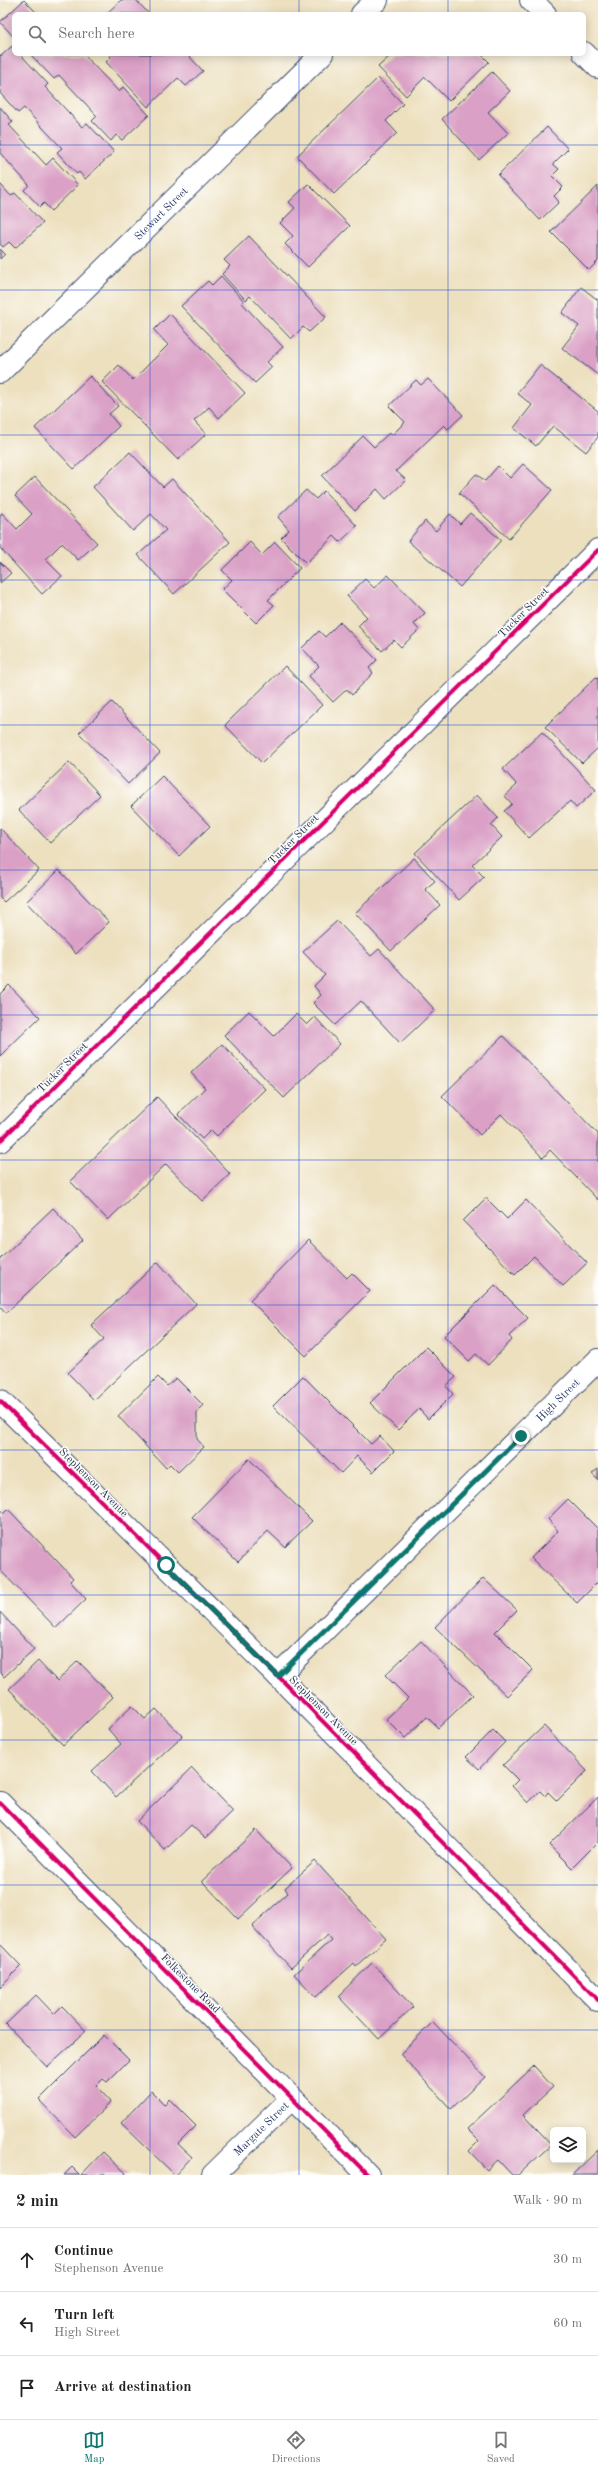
<!DOCTYPE html>
<html lang="en">
<head>
<meta charset="utf-8">
<style>
	:root { --surface:#fff; --page:#f2f2f2; --text:#202124; --muted:#757577; --line:#e0e0e0; --accent:#0f766e }
	body { margin:0; font-family:"Old Standard TT",serif; background:var(--page); color:var(--text) }
	.controls { position:absolute; right:12px; bottom:12px; display:grid; overflow:hidden; border-radius:6px; box-shadow:0 2px 10px #0003 }
	.controls button { width:36px; height:36px; display:grid; place-items:center; padding:0; border:0; border-bottom:1px solid var(--line); background:var(--surface); color:var(--text); font:20px sans-serif }
	.stop { position:absolute; width:12px; height:12px; margin:-9px; border:3px solid #0f766e; border-radius:50%; background:#fff }
	.stop.end { background:#0f766e; border-color:#fff; box-shadow:0 1px 4px #0008 }
	.list { margin:0; padding:0; list-style:none }
	h2 { display:flex; justify-content:space-between; align-items:center; height:52px; margin:0; padding:0 16px; font-size:17px }
	h2 small { font-size:13px; font-weight:400; color:var(--muted) }
	.list li { display:grid; grid-template-columns:26px 1fr auto; gap:12px; align-items:center; box-sizing:border-box; height:64px; padding:0 16px; border-top:1px solid var(--line) }
	.list b { display:block; font-size:15px; white-space:nowrap }
	.list p { margin:0; font-size:13px; white-space:nowrap; color:var(--muted) }
	.list em { font-size:13px; font-style:normal; color:var(--muted) }
	.icon { flex:none; width:22px; height:22px; fill:none; stroke:currentColor; stroke-width:2; stroke-linecap:round; stroke-linejoin:round }
	.map { position:relative; flex:none; width:598px; height:2175px; overflow:hidden }
	.search { position:absolute; background:var(--surface); box-shadow:0 2px 10px #0003; left:12px; right:12px; top:12px; height:44px; display:flex; align-items:center; gap:10px; box-sizing:border-box; padding:0 14px; border-radius:6px; color:var(--muted); font-size:15px }
	.sheet { height:244px; background:var(--surface) }
	nav { display:flex; justify-content:space-around; align-items:center; box-sizing:border-box; height:56px; border-top:1px solid var(--line); background:var(--surface); font-size:11px; color:var(--muted) }
	nav a { display:grid; justify-items:center; gap:2px }
	nav .on { color:var(--accent) }
	.map>svg:first-child { display:block }
	.building { fill:#daa0c6 }
	.lines { fill:none; stroke-linecap:round; stroke-linejoin:round }
	.minor-casing { stroke:#3a4a6d; stroke-width:24 }
	.minor { stroke:#fff; stroke-width:22 }
	.cycleway-casing { stroke:#fdfcf7; stroke-width:6 }
	.cycleway { stroke:#d6006c; stroke-width:4 }
	.route { stroke:#0f766e; stroke-width:5 }
	.grid { fill:none; stroke:#1d4ed8; stroke-width:1; stroke-opacity:0.55 }
	.labels { text-anchor:middle; stroke-width:3; stroke-linejoin:round; paint-order:stroke }
	.street-label { font-size:11px; fill:#1b2f5e; stroke:#fdfcf7 }
</style>
</head>
<body>
<div class="map">
<svg width="598" height="2175" viewBox="0 0 598 2175">
	<rect width="100%" height="100%" fill="#fdfcf7"/>
	<filter id="ink" filterUnits="userSpaceOnUse"><feTurbulence type="fractalNoise" baseFrequency=".025" numOctaves="2"/><feDisplacementMap in="SourceGraphic" scale="8" xChannelSelector="R" yChannelSelector="G"/><feConvolveMatrix kernelMatrix="1 2 1 2 8 2 1 2 1" color-interpolation-filters="sRGB"/></filter>
	<filter id="wash" filterUnits="userSpaceOnUse"><feTurbulence type="fractalNoise" baseFrequency=".012" numOctaves="4" result="noise"/><feDisplacementMap in="SourceGraphic" scale="16" xChannelSelector="R" yChannelSelector="G"/><feGaussianBlur stdDeviation="0.9" result="paint"/><feColorMatrix in="noise" values="0 0 0 0 0 0 0 0 0 0 0 0 0 0 0 0 0 1.4 0 .05"/><feComposite in="paint" operator="in"/></filter>
	<g filter="url(#wash)">
		<rect width="100%" height="100%" fill="#ede0bf"/>
		<g id="blocks">
			<g class="building">
				<polygon points="24,0 38,14 14,14 14,37 0,22"/>
				<polygon points="121,0 136,0 149,14 106,14"/>
				<polygon points="12,46 14,54 20,54 48,84 45,87 82,127 87,123 114,152 85,179 79,172 77,174 57,152 62,148 24,108 18,113 0,93 0,54 1,56"/>
				<polygon points="30,54 83,54 119,92 123,87 149,115 122,140 116,135 111,141 92,121 97,116 59,75 54,79"/>
				<polygon points="109,54 187,54 203,71 186,86 178,78 148,107 106,62 111,57"/>
				<polygon points="392,54 481,54 489,62 449,101 425,77 406,96 378,67"/>
				<polygon points="492,72 510,91 488,112 508,133 479,160 442,119"/>
				<polygon points="378,78 403,104 386,121 397,133 334,194 297,156"/>
				<polygon points="0,107 13,122 9,125 46,165 53,158 78,185 51,211 44,203 40,207 24,190 29,185 0,153"/>
				<polygon points="547,127 568,149 553,164 559,169 552,176 563,187 554,196 559,202 540,220 498,175"/>
				<polygon points="0,184 11,196 15,193 43,223 15,248 9,242 3,247 0,244"/>
				<polygon points="308,184 350,226 308,267 285,244 293,236 280,223 295,208 289,202"/>
				<polygon points="598,186 598,261 589,270 551,232"/>
				<polygon points="249,236 326,317 309,332 303,327 291,339 250,296 246,300 222,274 230,266 224,260"/>
				<polygon points="0,249 5,254 0,259"/>
				<polygon points="221,276 244,301 242,303 283,347 267,362 272,367 255,383 181,306 208,281 212,285"/>
				<polygon points="581,287 598,300 598,375 562,348 579,326 562,313"/>
				<polygon points="170,314 245,393 219,418 209,407 194,421 206,434 178,460 102,382 119,365 133,380 168,345 154,330"/>
				<polygon points="540,365 598,411 598,437 586,452 553,426 536,446 514,428 532,405 517,393"/>
				<polygon points="90,376 118,406 109,414 119,426 74,469 35,428"/>
				<polygon points="428,379 463,415 448,429 444,425 396,471 406,480 386,499 377,489 355,511 322,476 363,436 374,447 389,433 392,435 405,422 389,406 416,380 421,385"/>
				<polygon points="130,452 163,487 172,479 230,542 174,594 138,555 166,530 151,514 133,531 93,487"/>
				<polygon points="523,464 552,490 509,539 459,493 476,474 485,481 498,466 510,478"/>
				<polygon points="35,477 97,543 78,560 62,543 52,553 45,559 62,576 42,594 0,548 0,515 2,513 17,529 32,514 15,496"/>
				<polygon points="306,490 316,499 324,491 357,526 340,542 334,536 306,563 281,538 289,530 278,517"/>
				<polygon points="470,513 501,540 460,587 408,541 425,521 436,531 450,514 460,524"/>
				<polygon points="250,542 262,555 275,542 300,568 268,600 274,605 256,623 222,589 232,580 222,570"/>
				<polygon points="0,562 11,573 0,583"/>
				<polygon points="388,575 425,613 414,624 419,630 401,647 394,640 382,651 358,626 367,617 347,596 365,579 374,588"/>
				<polygon points="340,622 377,660 369,668 373,673 352,695 347,689 333,702 309,676 319,666 302,648 319,631 325,637"/>
				<polygon points="285,666 322,705 262,763 225,725"/>
				<polygon points="596,677 598,679 598,748 582,763 545,727"/>
				<polygon points="112,702 160,753 128,784 79,733"/>
				<polygon points="542,732 596,790 576,808 570,801 529,838 504,811 512,804 505,796 517,785 503,769"/>
				<polygon points="69,762 100,795 50,843 19,810"/>
				<polygon points="162,776 210,826 179,856 131,806"/>
				<polygon points="477,795 498,818 491,825 502,837 472,865 484,877 459,900 415,853"/>
				<polygon points="0,828 39,870 4,902 0,898"/>
				<polygon points="414,858 435,881 425,889 440,905 391,951 355,913"/>
				<polygon points="59,870 109,922 76,954 26,902"/>
				<polygon points="337,921 371,956 379,949 435,1010 400,1043 361,1001 335,1025 313,1003 321,995 314,986 325,975 303,952"/>
				<polygon points="9,985 40,1017 0,1056 0,994"/>
				<polygon points="249,1011 274,1036 296,1014 307,1025 315,1017 340,1044 284,1098 224,1035"/>
				<polygon points="503,1036 598,1134 598,1200 550,1150 543,1158 501,1114 480,1135 442,1096"/>
				<polygon points="222,1044 265,1089 217,1136 211,1130 202,1139 178,1114 205,1088 191,1073"/>
				<polygon points="157,1097 230,1174 202,1201 166,1164 108,1220 70,1181"/>
				<polygon points="486,1198 507,1219 526,1200 587,1263 563,1286 534,1256 515,1275 463,1221"/>
				<polygon points="53,1208 83,1240 6,1313 0,1306 0,1259"/>
				<polygon points="308,1240 347,1278 352,1273 370,1291 306,1356 250,1300"/>
				<polygon points="158,1262 196,1304 94,1400 68,1373 104,1339 91,1325"/>
				<polygon points="495,1285 528,1318 509,1336 512,1340 488,1365 476,1354 469,1361 444,1336"/>
				<polygon points="426,1347 456,1377 446,1386 453,1394 428,1419 419,1409 398,1430 370,1403"/>
				<polygon points="303,1376 371,1444 380,1436 394,1451 373,1472 357,1456 341,1473 273,1406"/>
				<polygon points="158,1377 167,1386 176,1378 203,1405 197,1411 197,1439 204,1447 178,1472 170,1464 166,1468 118,1416"/>
				<polygon points="249,1459 312,1521 285,1547 268,1531 238,1562 192,1517"/>
				<polygon points="598,1469 598,1480 592,1474"/>
				<polygon points="568,1499 598,1529 598,1582 577,1603 531,1558 558,1531 548,1519"/>
				<polygon points="0,1508 4,1513 8,1509 73,1578 70,1581 86,1599 56,1628 0,1570"/>
				<polygon points="483,1578 517,1610 495,1632 533,1670 507,1696 435,1627"/>
				<polygon points="0,1612 34,1649 4,1677 0,1673"/>
				<polygon points="421,1641 473,1695 438,1728 427,1717 405,1738 386,1719 408,1698 385,1675"/>
				<polygon points="38,1661 57,1681 78,1661 113,1697 63,1745 9,1689"/>
				<polygon points="132,1706 145,1719 156,1709 182,1736 116,1797 92,1771 121,1744 108,1729"/>
				<polygon points="544,1726 587,1771 557,1801 548,1792 545,1796 540,1791 528,1803 512,1786 518,1780 503,1765"/>
				<polygon points="493,1730 505,1742 479,1769 466,1757"/>
				<polygon points="192,1768 233,1811 205,1838 191,1825 165,1850 137,1821"/>
				<polygon points="598,1797 598,1842 572,1868 549,1845"/>
				<polygon points="256,1830 292,1868 238,1919 202,1881"/>
				<polygon points="315,1861 386,1939 356,1966 354,1963 316,1997 294,1974 331,1940 327,1935 291,1968 252,1926 288,1893 285,1888"/>
				<polygon points="0,1944 21,1966 0,1987"/>
				<polygon points="372,1963 413,2007 379,2039 338,1996"/>
				<polygon points="36,1995 54,2014 62,2006 86,2031 47,2067 6,2024"/>
				<polygon points="433,2022 485,2077 451,2109 400,2054"/>
				<polygon points="104,2035 129,2060 107,2082 103,2079 96,2086 111,2102 75,2137 39,2100"/>
				<polygon points="534,2066 553,2087 523,2115 551,2145 518,2175 512,2175 498,2160 487,2170 469,2151 479,2141 467,2129"/>
				<polygon points="151,2091 165,2105 169,2099 196,2126 178,2144 192,2157 175,2175 121,2123"/>
				<polygon points="598,2150 598,2175 572,2175"/>
				<polygon points="103,2152 127,2175 81,2175"/>
				<polygon points="72,2167 80,2175 64,2175"/>
			</g>
		</g>
	</g>
	<g filter="url(#ink)">
		<use href="#blocks" fill-opacity="0" stroke="#3a4a6d" stroke-width="1"/>
		<g class="lines">
			<defs>
				<g id="minor">
					<polyline points="531,0 545,14"/>
					<polyline points="362,14 377,0"/>
					<polyline points="584,53 598,67"/>
					<path id="s1" d="M 0,372 L 322,54"/>
					<polyline points="0,1141 598,550"/>
					<polyline points="0,1401 278,1676 598,2000"/>
					<path id="s2" d="M 278,1676 L 598,1360"/>
					<polyline points="0,1803 368,2175"/>
					<path id="s3" d="M 213,2175 L 292,2098"/>
				</g>
			</defs>
			<use href="#minor" class="minor-casing"/>
			<use href="#minor" class="minor"/>
			<defs>
				<g id="cycleway">
					<polyline points="0,1141 598,550"/>
					<polyline points="0,1401 278,1676 598,2000"/>
					<polyline points="0,1803 368,2175"/>
				</g>
			</defs>
			<use href="#cycleway" class="cycleway-casing"/>
			<use href="#cycleway" class="cycleway"/>
		</g>
	</g>
	<g class="lines" filter="url(#ink)">
		<polyline class="route" points="166,1565 278,1676 521,1436"/>
	</g>
	<path class="grid" d="M 150,0 L 150,14M 299,0 L 299,14M 448,0 L 448,14M 150,54 L 150,2175M 299,54 L 299,2175M 448,54 L 448,2175M 0,145 L 598,145M 0,290 L 598,290M 0,435 L 598,435M 0,580 L 598,580M 0,725 L 598,725M 0,870 L 598,870M 0,1015 L 598,1015M 0,1160 L 598,1160M 0,1305 L 598,1305M 0,1450 L 598,1450M 0,1595 L 598,1595M 0,1740 L 598,1740M 0,1885 L 598,1885M 0,2030 L 598,2030"/>
	<g class="labels">
		<g class="street-label">
			<text dy="4" stroke="none"><textPath href="#s1" startOffset="226">Stewart Street</textPath></text>
			<text transform="translate(523 612) rotate(-45)" y="4">Tucker Street</text>
			<text transform="translate(293 839) rotate(-45)" y="4">Tucker Street</text>
			<text transform="translate(62 1067) rotate(-45)" y="4">Tucker Street</text>
			<text dy="4" stroke="none"><textPath href="#s2" startOffset="393">High Street</textPath></text>
			<text transform="translate(94 1482) rotate(45)" y="4">Stephenson Avenue</text>
			<text transform="translate(324 1710) rotate(45)" y="4">Stephenson Avenue</text>
			<text transform="translate(191 1983) rotate(45)" y="4">Folkestone Road</text>
			<text dy="4" stroke="none"><textPath href="#s3" startOffset="67">Margate Street</textPath></text>
		</g>
	</g>
</svg>
<div class="controls">
<button><svg class="icon" aria-label="layers" viewBox="0 0 24 24"><path d="M12 4l9 5-9 5-9-5zM3 14l9 5 9-5"/></svg></button>
</div>
<div class="stop" style="left:166px;top:1565px"></div>
<div class="stop end" style="left:521px;top:1436px"></div>
<div class="search"><svg class="icon" aria-label="search" viewBox="0 0 24 24"><circle cx="10" cy="10" r="6"/><path d="M15 15l6 6"/></svg>Search here</div>
</div>
<section class="sheet">
<h2>2 min<small>Walk · 90 m</small></h2>
<ul class="list">
<li><svg class="icon" aria-label="ahead" viewBox="0 0 24 24"><path d="M12 20V5M6 11l6-6 6 6"/></svg><div><b>Continue</b><p>Stephenson Avenue</p></div><em>30 m</em></li>
<li><svg class="icon" aria-label="left" viewBox="0 0 24 24"><path d="M17 20v-9H6M10 6l-5 5 5 5"/></svg><div><b>Turn left</b><p>High Street</p></div><em>60 m</em></li>
<li><svg class="icon" aria-label="arrive" viewBox="0 0 24 24"><path d="M6 21V4h12l-3 4 3 4H6"/></svg><div><b>Arrive at destination</b></div></li>
</ul>
</section>
<nav>
<a class="on"><svg class="icon" aria-label="map" viewBox="0 0 24 24"><path d="M3 6l6-2 6 2 6-2v14l-6 2-6-2-6 2zM9 4v14M15 6v14"/></svg>Map</a>
<a><svg class="icon" aria-label="directions" viewBox="0 0 24 24"><path d="M12 3l9 9-9 9-9-9zM9 14v-3h6M13 9l2 2-2 2"/></svg>Directions</a>
<a><svg class="icon" aria-label="saved" viewBox="0 0 24 24"><path d="M7 4h10v16l-5-4-5 4z"/></svg>Saved</a>
</nav>
</body>
</html>
